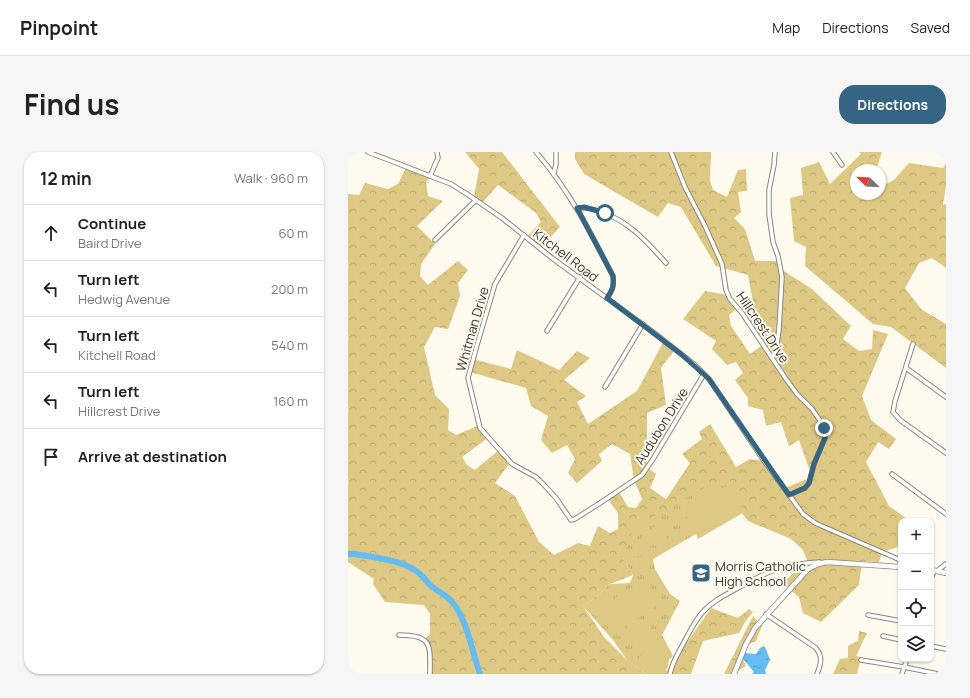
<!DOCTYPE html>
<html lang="en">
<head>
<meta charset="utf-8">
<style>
	:root { --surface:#fff; --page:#f6f6f6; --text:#222; --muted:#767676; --line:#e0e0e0; --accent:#346683 }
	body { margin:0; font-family:Manrope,sans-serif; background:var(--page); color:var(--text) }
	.controls { position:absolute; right:12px; bottom:12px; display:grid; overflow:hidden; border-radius:8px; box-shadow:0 1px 3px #0004 }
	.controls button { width:36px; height:36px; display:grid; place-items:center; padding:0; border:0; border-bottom:1px solid var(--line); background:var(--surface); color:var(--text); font:20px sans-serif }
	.compass { position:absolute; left:502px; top:12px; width:36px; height:36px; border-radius:50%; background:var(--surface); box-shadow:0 1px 3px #0004; rotate:294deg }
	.stop { position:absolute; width:12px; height:12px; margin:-9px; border:3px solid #346683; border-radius:50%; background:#fff }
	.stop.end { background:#346683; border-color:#fff; box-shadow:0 1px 4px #0008 }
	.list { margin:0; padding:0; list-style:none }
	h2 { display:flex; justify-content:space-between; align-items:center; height:52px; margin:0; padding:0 16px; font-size:17px }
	h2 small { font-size:13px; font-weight:400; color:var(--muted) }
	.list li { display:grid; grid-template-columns:26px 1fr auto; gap:12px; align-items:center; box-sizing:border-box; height:56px; padding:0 16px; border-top:1px solid var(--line) }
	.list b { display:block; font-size:15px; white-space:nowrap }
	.list p { margin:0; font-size:13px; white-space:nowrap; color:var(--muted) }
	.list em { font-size:13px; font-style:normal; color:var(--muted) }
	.icon { flex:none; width:22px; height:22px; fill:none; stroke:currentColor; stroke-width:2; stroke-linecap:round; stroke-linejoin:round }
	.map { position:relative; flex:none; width:598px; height:522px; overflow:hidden; border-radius:16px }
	header { display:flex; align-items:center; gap:24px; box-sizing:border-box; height:56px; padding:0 20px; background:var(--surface); border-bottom:1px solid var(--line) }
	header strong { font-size:19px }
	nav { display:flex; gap:22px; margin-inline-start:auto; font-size:14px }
	.intro { display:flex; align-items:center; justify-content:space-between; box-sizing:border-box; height:96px; padding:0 24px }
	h1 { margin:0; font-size:28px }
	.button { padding:10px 18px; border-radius:16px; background:var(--accent); color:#fff; font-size:14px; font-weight:700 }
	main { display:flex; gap:24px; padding:0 24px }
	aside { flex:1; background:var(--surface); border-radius:16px; box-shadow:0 1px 3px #0004 }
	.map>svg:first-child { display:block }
	.forest { fill:url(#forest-crowns) }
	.park { fill:url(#park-tufts) }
	.pitch { fill:#ddc984; fill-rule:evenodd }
	.water { fill:url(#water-ripples) }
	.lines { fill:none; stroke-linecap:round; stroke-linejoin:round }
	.river { stroke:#63bdf2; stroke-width:6 }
	.street-casing { stroke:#8a877c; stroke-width:5.5 }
	.secondary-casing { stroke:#8a877c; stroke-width:6 }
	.street { stroke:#fff; stroke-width:3.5 }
	.secondary { stroke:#fff; stroke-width:4.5 }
	.route { stroke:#346683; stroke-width:5 }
	.labels { text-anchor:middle; stroke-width:4; stroke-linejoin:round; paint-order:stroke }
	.street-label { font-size:13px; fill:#373631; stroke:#fefaee }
	.poi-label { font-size:13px; fill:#373631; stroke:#fefaee; text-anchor:start }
</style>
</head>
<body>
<header>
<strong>Pinpoint</strong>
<nav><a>Map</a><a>Directions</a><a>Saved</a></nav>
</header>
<div class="intro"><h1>Find us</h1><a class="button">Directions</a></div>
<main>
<aside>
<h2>12 min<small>Walk · 960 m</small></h2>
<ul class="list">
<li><svg class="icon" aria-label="ahead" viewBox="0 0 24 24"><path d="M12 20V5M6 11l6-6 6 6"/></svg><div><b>Continue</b><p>Baird Drive</p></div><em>60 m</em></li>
<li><svg class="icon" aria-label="left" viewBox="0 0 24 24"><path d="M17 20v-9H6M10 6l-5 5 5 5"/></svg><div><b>Turn left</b><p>Hedwig Avenue</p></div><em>200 m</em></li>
<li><svg class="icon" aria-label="left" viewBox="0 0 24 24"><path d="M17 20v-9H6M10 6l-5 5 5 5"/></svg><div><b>Turn left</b><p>Kitchell Road</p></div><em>540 m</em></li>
<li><svg class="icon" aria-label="left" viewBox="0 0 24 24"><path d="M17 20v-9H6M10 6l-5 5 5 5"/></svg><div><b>Turn left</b><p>Hillcrest Drive</p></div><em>160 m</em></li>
<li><svg class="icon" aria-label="arrive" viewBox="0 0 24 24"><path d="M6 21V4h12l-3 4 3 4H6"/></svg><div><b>Arrive at destination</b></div></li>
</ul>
</aside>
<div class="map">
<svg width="598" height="522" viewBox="0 0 598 522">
	<defs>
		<pattern id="forest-crowns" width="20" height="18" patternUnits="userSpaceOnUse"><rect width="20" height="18" fill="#ddc984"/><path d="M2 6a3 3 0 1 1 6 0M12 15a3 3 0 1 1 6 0" fill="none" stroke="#bead72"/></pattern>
		<pattern id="park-tufts" width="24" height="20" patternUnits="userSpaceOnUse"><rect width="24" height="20" fill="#ddc984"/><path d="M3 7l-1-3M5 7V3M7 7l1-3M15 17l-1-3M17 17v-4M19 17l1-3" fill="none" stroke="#bead72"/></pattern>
		<pattern id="water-ripples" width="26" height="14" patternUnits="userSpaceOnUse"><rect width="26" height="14" fill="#63bdf2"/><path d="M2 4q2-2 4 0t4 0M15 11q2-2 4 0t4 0" fill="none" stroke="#529ac5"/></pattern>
	</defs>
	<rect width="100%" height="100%" fill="#fefaee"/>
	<g class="forest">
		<polygon points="117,0 154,0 212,75 192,96 179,85 193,70 188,61 150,33 134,51 126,45 131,17"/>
		<polygon points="227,0 363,0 362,29 365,38 379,45 390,18 398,17 399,39 390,40 393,60 386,66 397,77 407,109 432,109 434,118 464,137 503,174 495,187 511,199 524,197 525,178 540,182 514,244 523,268 548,287 541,297 530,290 518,310 541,354 562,369 553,369 553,394 534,400 531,410 514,409 511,433 473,470 455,461 451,445 434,432 459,408 454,397 443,387 400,369 391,357 275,406 285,423 262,432 244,448 235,454 256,485 279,508 298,522 80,522 78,486 82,482 82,462 76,453 37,450 25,432 26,427 0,410 0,42 11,43 17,31 40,37 50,32 59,13 84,23 78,30 80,44 95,49 69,74 87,92 73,112 72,124 80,133 110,109 120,118 110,131 112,144 100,177 87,175 76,195 87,243 101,257 100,278 108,283 132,273 141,285 114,305 119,313 127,318 152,297 164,308 147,331 167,344 191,390 206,403 230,391 242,394 250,374 262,381 270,377 270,361 259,346 270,338 280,355 288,356 294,347 286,328 282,302 264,292 251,302 254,309 229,331 220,321 227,307 219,293 204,301 193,288 200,264 183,254 178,236 122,220 124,207 163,217 169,198 211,218 229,199 242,206 216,228 238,244 229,250 240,272 289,239 317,187 328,196 313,216 318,253 299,261 299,315 308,322 302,336 318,347 342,311 334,302 354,287 351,280 362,272 388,315 402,307 416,309 437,336 464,325 451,288 441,294 433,270 418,274 415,258 400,254 400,246 387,228 395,221 388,210 379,213 364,197 368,189 335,167 357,139 380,143 390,156 381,163 383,174 402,202 415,193 394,161 405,150 400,123 368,114 333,55 320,51 310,65 236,22 227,7"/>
		<polygon points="511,0 534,0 528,18 508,18 508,42 532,42 532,35 546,28 561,11 595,16 598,11 598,33 595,53 598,52 598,116 584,106 571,111 557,136 573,157 598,172 598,216 543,175 525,172 457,114 458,95 446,89 442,46 455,43 453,16 471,10 482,32 513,2"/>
		<polygon points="363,456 390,466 401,457 405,460 397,470 391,481 355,489 343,522 309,522 312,516 319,519"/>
		<polygon points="405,464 414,474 408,489 397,493 395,507 398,514 387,520 387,522 376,522"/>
		<polygon points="511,479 519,481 508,504 513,505 509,522 485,522 492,507 500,506 500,494 510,489"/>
	</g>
	<polygon class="park" points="374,326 396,360 350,387 348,382 305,407 307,417 322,442 332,449 314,483 325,504 312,516 309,522 298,522 279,508 265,488 235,454 244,448 262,432 282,431 285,423 275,406 286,375"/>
	<g class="pitch">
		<polygon points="381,333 396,360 351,386 334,358"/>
		<path d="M 323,366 C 332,364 339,370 338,379 L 344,376 L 346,379 L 288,411 L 286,408 L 301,399 C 278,385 312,372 323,366 ZM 326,369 C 329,369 333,369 334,373 C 339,383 314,393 307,396 C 299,396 295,391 298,384 L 312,376 L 310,380 L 311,385 L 314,389 L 319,389 L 318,380 L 317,380 L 312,376 Z"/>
		<polygon points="297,427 314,451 289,467 299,468 304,474 295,489 295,492 293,492 291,490 277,480 280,472 265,481 250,457"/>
		<path d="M 310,485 C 319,498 326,507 316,522 L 302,522 L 287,510 Z"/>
	</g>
	<polygon class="water" points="416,494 418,497 422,508 417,518 418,522 404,522 406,520 395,507 396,501 408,502 412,496"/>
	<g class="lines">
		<path class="river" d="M 0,402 L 7,402 C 27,406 59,408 73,423 C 76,425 78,429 81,432 C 88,439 99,443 105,451 C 120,470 124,500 132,522"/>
		<defs>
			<g id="street">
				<polyline points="20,0 103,32 119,42 154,66 204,106 305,180 347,213 361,227 414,306 455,362 467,371 550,407 553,410"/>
				<path d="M 188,0 C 221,38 242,79 265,124 C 266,133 265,138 259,146"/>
				<polyline points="323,0 337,35 357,74 374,112 378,138 382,147 394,161 438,227 449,242 464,257 477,276 477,286 466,312 461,331 457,336 441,343"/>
				<polyline points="485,0 494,13"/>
				<polyline points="206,21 208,12 208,0"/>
				<polyline points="82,24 90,6 89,0"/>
				<path d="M 229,56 C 238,55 245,57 253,60 C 281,69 299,90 318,111"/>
				<polyline points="176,83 147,132 129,193 120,226 132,276 164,312 188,325 197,334 208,346 223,368 227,367 252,351 294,323 305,307 356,222"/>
				<polyline points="87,88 128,48"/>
				<polyline points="199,179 232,125"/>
				<polyline points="565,192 547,249 545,260 552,268 598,301"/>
				<polyline points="424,206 429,192 431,177 434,125 430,104 425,90 421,62 421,38 426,13 427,0"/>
				<polyline points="558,216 598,245"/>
				<polyline points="257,235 295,172"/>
				<polyline points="544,322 598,362"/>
				<polyline points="589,419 598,412"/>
				<polyline points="583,427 586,419"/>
				<path d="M 418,462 L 468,496 C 475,505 473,512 469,522"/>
				<polyline points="520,463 553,469"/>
				<path d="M 51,483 C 85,483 82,493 82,522"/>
				<polyline points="535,484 553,488"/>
				<polyline points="583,494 598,497"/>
				<polyline points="513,508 556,515 590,522"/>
				<path d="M 322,522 C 324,511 329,503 334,494 C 340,483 345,472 353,462 C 362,451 375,444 388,437 C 420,419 435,412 472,410"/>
				<polyline points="554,522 559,507"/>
			</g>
			<g id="secondary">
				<polyline points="583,418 598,421"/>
				<polyline points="386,522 398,492 407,476 460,417 470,412 479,410 553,415"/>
			</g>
		</defs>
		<use href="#street" class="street-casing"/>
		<use href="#secondary" class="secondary-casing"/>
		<use href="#street" class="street"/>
		<use href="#secondary" class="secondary"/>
	</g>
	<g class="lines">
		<path class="route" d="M 257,61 L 236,55 L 229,56 L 265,124 C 266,133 265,138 259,146 L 333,202 L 361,227 L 441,343 L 457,336 L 461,331 L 466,312 L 477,286 L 476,276"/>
	</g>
	<defs>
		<symbol id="school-square" viewBox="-11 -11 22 22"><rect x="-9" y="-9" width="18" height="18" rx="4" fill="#346683" stroke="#fefaee"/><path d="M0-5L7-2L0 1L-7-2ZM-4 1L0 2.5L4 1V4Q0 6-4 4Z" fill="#fff"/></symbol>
	</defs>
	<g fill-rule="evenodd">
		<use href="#school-square" x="342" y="410" width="22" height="22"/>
	</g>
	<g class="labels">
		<g class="street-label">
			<text transform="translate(218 103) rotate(37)" y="5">Kitchell Road</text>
			<text transform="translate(415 175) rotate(56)" y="5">Hillcrest Drive</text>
			<text transform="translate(124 177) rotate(-74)" y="5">Whitman Drive</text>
			<text transform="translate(313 274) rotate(-58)" y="5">Audubon Drive</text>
		</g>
		<g class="poi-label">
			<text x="367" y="419">Morris Catholic<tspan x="367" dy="15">High School</tspan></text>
		</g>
	</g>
</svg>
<div class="controls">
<button>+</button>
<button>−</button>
<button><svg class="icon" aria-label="locate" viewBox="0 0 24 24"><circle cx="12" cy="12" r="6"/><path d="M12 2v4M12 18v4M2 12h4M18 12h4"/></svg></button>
<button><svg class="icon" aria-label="layers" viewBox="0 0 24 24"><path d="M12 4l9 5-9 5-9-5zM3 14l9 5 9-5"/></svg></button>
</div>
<svg class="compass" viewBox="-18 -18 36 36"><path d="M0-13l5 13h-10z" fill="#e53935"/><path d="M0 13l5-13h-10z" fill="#767676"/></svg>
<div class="stop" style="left:257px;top:61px"></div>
<div class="stop end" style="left:476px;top:276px"></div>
</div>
</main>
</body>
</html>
